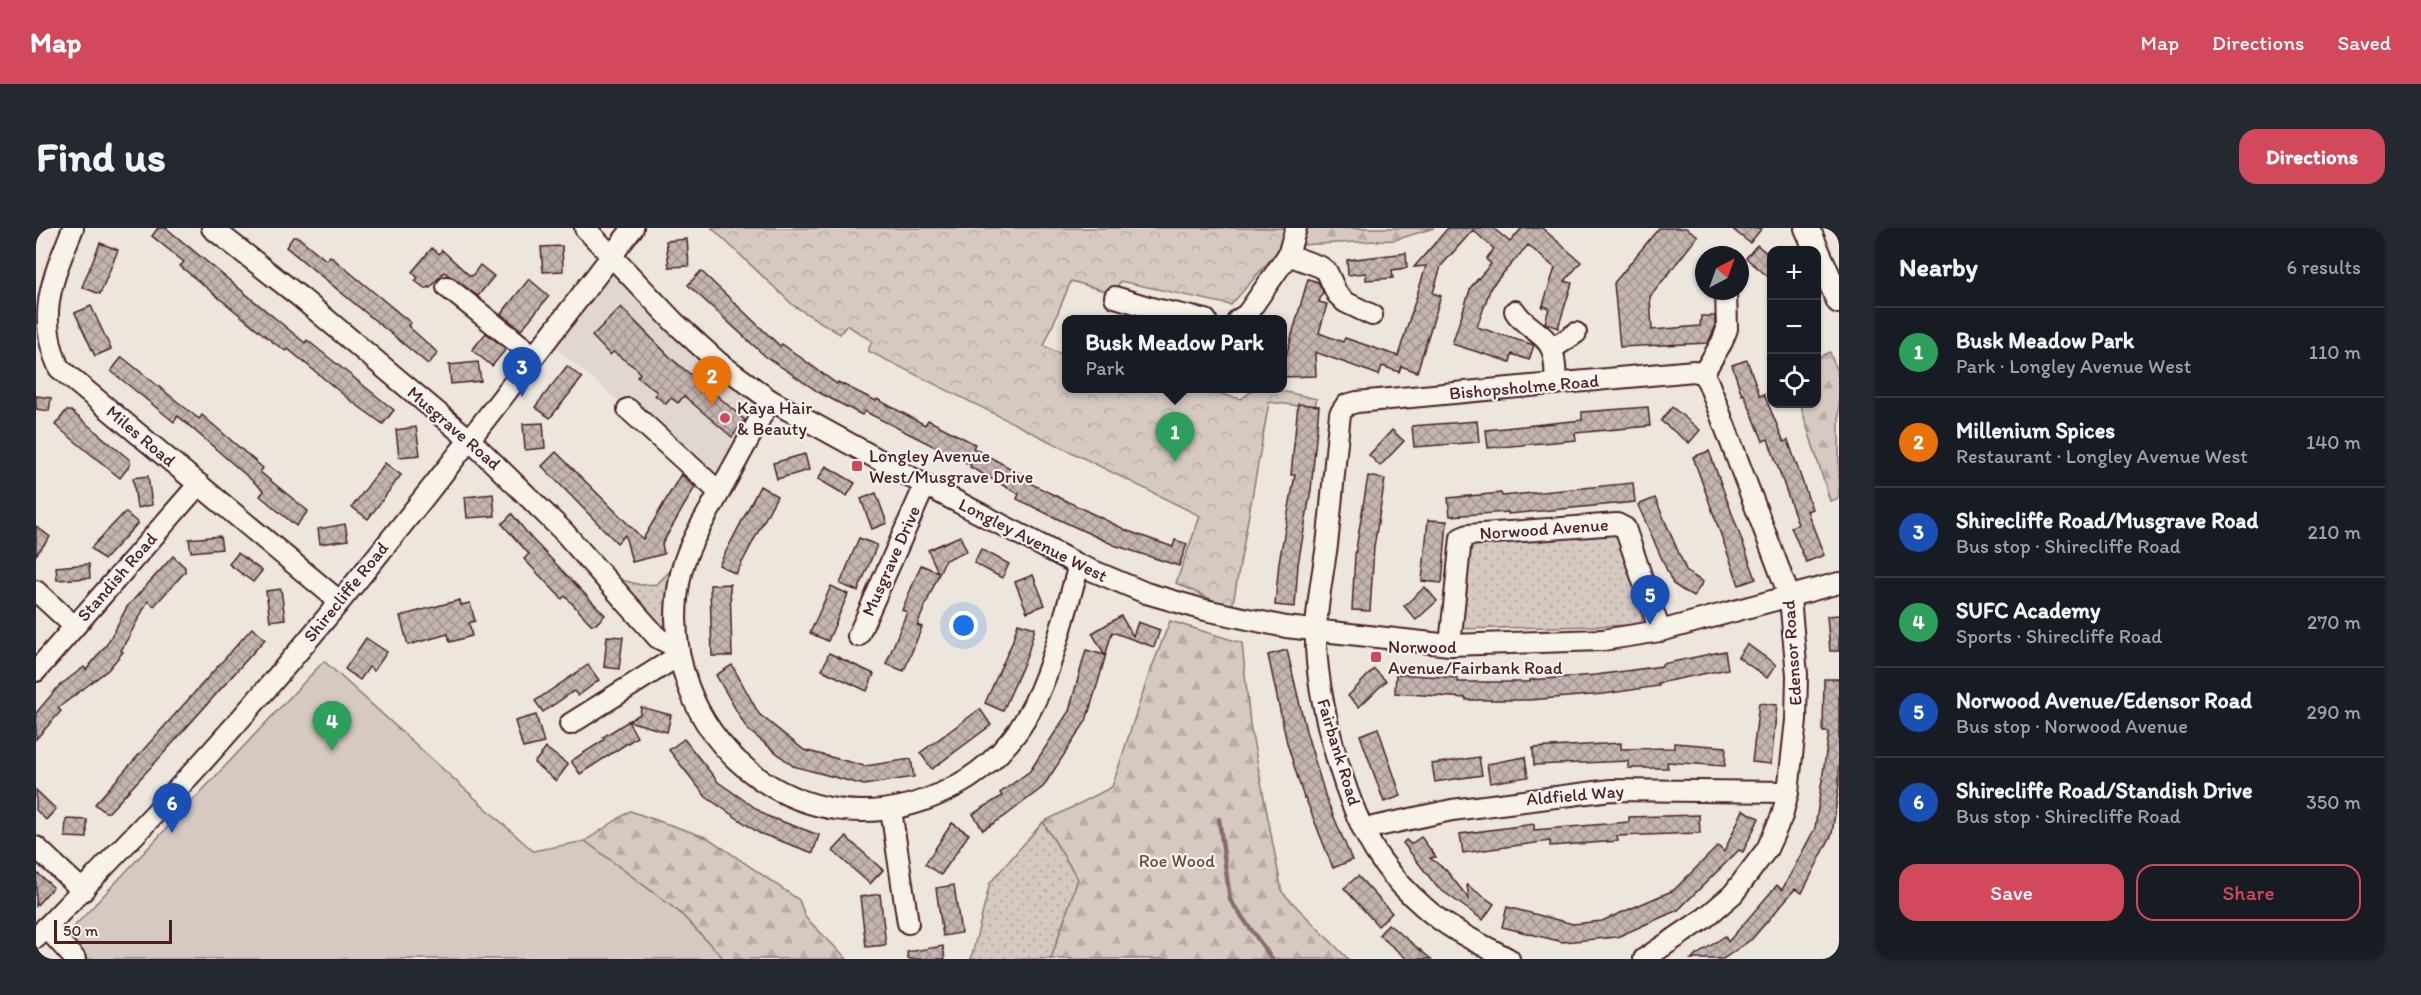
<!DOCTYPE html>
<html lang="en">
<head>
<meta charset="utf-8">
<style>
	:root { --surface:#171b24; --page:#242831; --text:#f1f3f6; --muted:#9ea1a6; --line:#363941; --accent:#d1495b }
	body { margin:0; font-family:Itim,sans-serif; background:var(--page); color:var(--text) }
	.controls { position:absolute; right:18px; top:18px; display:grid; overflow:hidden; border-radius:12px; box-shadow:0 2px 4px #0004 }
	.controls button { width:54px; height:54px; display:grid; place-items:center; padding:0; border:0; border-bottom:2px solid var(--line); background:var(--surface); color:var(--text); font:30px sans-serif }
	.compass { position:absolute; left:1659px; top:18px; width:54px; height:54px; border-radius:50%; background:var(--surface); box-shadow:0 2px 4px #0004; rotate:41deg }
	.scale { position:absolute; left:18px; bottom:15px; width:118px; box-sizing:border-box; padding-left:6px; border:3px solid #4a1f2b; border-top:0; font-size:16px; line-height:21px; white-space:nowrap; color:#4a1f2b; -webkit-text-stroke:4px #f7f3e8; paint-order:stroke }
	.you { position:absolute; left:928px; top:398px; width:21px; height:21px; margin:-15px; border:4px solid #fff; border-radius:50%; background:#1a73e8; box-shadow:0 0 0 9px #1a73e833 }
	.badge { display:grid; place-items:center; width:39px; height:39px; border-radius:50%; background:var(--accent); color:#fff; font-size:20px; font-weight:700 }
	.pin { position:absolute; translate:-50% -50px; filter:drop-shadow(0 2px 3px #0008) }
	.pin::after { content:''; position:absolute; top:32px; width:21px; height:18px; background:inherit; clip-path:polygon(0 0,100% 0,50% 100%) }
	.popup { position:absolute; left:1026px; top:87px; width:225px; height:78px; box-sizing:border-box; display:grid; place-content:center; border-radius:12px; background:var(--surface); filter:drop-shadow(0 2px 4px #0005); font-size:20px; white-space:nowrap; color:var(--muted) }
	.popup b { font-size:22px; color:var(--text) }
	.popup::after { content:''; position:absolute; left:50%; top:100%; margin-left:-12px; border:12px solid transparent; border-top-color:var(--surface) }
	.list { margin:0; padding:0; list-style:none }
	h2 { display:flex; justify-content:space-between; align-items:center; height:78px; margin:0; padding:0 24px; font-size:26px }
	h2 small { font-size:20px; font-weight:400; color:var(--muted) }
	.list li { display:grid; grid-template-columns:39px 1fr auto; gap:18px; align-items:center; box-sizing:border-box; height:90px; padding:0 24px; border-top:2px solid var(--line) }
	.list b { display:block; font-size:22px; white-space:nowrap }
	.list p { margin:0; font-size:20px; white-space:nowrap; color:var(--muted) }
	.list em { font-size:20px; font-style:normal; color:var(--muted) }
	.actions { display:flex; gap:12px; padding:18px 24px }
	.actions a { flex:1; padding:14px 0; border:2px solid var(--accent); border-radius:18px; text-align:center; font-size:21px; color:var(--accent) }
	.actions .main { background:var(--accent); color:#fff }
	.icon { flex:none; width:33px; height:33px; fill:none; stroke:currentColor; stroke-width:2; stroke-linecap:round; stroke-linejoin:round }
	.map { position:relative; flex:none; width:1803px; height:731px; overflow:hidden; border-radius:18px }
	header { display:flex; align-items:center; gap:36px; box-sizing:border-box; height:84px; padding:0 30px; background:var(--accent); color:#fff }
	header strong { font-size:28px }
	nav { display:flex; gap:33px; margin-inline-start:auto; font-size:21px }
	.intro { display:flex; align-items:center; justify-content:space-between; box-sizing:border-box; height:144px; padding:0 36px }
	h1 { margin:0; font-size:42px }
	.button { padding:15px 27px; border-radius:18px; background:var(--accent); color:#fff; font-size:21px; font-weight:700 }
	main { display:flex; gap:36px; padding:0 36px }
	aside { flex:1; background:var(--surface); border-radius:18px; box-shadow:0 2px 4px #0004 }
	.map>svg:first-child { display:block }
	.built { fill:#e0d7d0 }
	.grass { fill:url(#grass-dots); stroke:#907476; stroke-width:1.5 }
	.forest { fill:url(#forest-firs); stroke:#907476; stroke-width:1.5 }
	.park { fill:url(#park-crowns); stroke:#907476; stroke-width:1.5 }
	.pitch { fill:#d5c9c2; stroke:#907476; stroke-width:1.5 }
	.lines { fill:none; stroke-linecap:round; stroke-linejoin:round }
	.stream { stroke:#896c6f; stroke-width:4.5 }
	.building { fill:url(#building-cross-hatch); stroke:#4a1f2b; stroke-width:1.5 }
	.minor-casing { stroke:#4a1f2b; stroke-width:24 }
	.major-casing { stroke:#4a1f2b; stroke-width:28 }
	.minor { stroke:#f7f3e8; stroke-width:20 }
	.major { stroke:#f7f3e8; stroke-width:24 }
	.poi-dot { fill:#d1495b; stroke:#f7f3e8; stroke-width:2 }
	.labels { text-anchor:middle; stroke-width:4.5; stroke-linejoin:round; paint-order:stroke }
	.street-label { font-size:18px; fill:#4a1f2b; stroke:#f7f3e8 }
	.poi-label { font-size:18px; fill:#4a1f2b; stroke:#f7f3e8; text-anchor:start }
	.park-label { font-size:18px; fill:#6d4a51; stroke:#f7f3e8 }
</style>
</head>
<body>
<header>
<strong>Map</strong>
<nav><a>Map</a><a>Directions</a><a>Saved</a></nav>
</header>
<div class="intro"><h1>Find us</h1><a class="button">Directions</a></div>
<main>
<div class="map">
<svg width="1803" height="731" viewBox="0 0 1803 731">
	<defs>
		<pattern id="grass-dots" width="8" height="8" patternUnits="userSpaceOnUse" patternTransform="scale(1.5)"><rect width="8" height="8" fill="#d5c9c2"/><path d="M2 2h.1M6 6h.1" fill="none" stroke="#b8aca7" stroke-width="1.8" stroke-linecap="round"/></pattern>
		<pattern id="forest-firs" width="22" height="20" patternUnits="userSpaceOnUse" patternTransform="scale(1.5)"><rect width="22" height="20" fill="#d5c9c2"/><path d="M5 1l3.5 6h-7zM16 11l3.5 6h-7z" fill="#b8aca7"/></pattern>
		<pattern id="park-crowns" width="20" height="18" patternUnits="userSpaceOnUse" patternTransform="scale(1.5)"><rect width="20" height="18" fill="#d5c9c2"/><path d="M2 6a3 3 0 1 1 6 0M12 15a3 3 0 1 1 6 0" fill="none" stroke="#b8aca7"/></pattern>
		<pattern id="building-cross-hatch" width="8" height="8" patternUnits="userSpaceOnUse" patternTransform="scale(1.5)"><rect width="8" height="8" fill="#c4b5b0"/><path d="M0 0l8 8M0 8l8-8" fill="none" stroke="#a1938f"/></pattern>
	</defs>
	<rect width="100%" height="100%" fill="#ece6dd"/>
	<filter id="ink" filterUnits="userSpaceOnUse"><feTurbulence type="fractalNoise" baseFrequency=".0167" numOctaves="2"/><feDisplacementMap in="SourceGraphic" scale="12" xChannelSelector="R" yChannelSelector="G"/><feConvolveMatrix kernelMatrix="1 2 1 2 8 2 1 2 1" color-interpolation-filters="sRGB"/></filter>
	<g filter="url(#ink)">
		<polygon class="built" points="575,28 734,172 683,264 592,181 511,112"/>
		<g class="grass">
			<polygon points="1579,301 1602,364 1607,397 1419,401 1433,317"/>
			<polygon points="638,339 630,397 622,399 582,351 605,357 621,356"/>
			<polygon points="1007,594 1042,651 1015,731 935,731 954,655"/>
		</g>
		<g class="forest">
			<polygon points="1269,0 1398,0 1359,12 1264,17"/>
			<polygon points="1794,124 1803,151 1803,270 1794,273 1764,176 1780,176 1781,130"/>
			<polygon points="1134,393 1206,415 1214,496 1246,664 1312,731 1015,731 1042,651 1007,594 1076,559 1111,452"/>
			<polygon points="594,583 672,610 763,672 770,690 811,731 688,731 643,684 549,613"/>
		</g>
		<polygon class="park" points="676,0 1250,0 1246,18 1195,77 1084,53 1079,66 1035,53 1008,118 1031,129 1031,160 1163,161 1205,171 1219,161 1232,160 1281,171 1278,180 1233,174 1196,381 1140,355 1164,288 832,123 836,113 811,97 804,106 758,78"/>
		<polygon class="pitch" points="288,433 497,623 549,613 643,684 688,731 30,731 19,719"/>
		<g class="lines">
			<polyline class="stream" points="1183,591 1194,672 1236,731"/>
		</g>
		<g class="building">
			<polygon points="122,0 130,0 269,115 271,112 358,182 347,196 315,173 252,121 250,123 238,115 144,38 148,34 116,8"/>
			<polygon points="1412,0 1457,0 1474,14 1486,0 1506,0 1545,34 1529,53 1536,55 1522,100 1509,95 1513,80 1508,78 1506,80 1519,40 1492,17 1455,59 1441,99 1498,117 1493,132 1476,126 1474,134 1416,116 1435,59 1455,36 1450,31 1458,21 1437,2 1405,38 1397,65 1405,68 1381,144 1365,138 1363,144 1346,138 1343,147 1279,124 1280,148 1247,149 1247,128 1250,128 1272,51 1282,54 1287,63 1283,74 1291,76 1283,105 1307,114 1309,110 1362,128 1390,38 1378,39"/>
			<polygon points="1623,0 1650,0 1662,8 1614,69 1616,102 1664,98 1665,88 1679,88 1679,99 1672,115 1584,119 1578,55"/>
			<polygon points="1695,0 1726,0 1714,15"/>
			<polygon points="257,9 262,9 290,32 294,28 375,95 372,98 402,125 392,136 250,19"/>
			<polygon points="651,11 653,38 633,39 630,13"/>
			<polygon points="64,15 82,22 64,66 46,59"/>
			<polygon points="1721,17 1736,29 1736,52 1710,30"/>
			<polygon points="526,18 527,43 507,44 505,19"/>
			<polygon points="396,20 403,26 406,22 433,47 436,48 444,37 458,48 442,68 408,44 394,60 392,59 390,61 379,53 382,50 376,44"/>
			<polygon points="1370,25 1371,40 1356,42 1357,50 1330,52 1330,45 1312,47 1311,32"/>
			<polygon points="665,43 744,118 746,116 801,156 802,154 840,173 841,171 889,197 892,192 939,216 937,220 985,246 983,250 1092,303 1137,319 1139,312 1151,316 1143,338 1078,317 1024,292 981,271 983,266 934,239 935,237 828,183 826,187 784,165 729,128 652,57"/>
			<polygon points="493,51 513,68 485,102 465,86"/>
			<polygon points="55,78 75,121 59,128 39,85"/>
			<polygon points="585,79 636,131 661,152 662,151 709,192 696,209 648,168 642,175 635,170 630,176 619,167 621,164 601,149 604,146 601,141 577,124 574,127 556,108"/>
			<polygon points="450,105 470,121 456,138 436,122"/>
			<polygon points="86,129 163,191 166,187 227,240 224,244 272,283 260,298 224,268 228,263 142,188 138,194 75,143"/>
			<polygon points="1711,132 1724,168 1728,166 1748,214 1752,212 1776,281 1771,283 1788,327 1770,334 1755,299 1762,296 1732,211 1727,213 1708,166 1706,167 1696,137"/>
			<polygon points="442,134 445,153 415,156 413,137"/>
			<polygon points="531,138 546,150 514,190 499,179"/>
			<polygon points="0,168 15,170 13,183 0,181"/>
			<polygon points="1262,176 1283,178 1275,262 1262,336 1259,379 1239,377 1243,334 1259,247 1255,247"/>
			<polygon points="1612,179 1614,198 1539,205 1540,212 1452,220 1450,202 1546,192 1546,184"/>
			<polygon points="1636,179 1664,202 1653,215 1625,193"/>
			<polygon points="30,183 35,183 94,232 94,237 84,250 19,197"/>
			<polygon points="1441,193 1443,214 1378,219 1376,198"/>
			<polygon points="507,195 509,220 489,222 487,196"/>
			<polygon points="380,199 384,227 363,229 360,202"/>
			<polygon points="1356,202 1368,213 1344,238 1333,227"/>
			<polygon points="1673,223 1720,351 1703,357 1657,229"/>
			<polygon points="520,224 607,311 645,246 659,259 626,316 628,326 596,334 589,307 581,315 506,238"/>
			<polygon points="769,226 773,242 741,251 737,235"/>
			<polygon points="349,235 365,247 332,291 316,279"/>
			<polygon points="790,238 819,255 811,268 782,251"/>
			<polygon points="112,248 116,277 101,280 97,250"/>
			<polygon points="1332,248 1349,251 1338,319 1334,383 1316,382 1319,327"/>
			<polygon points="1597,255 1599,274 1472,286 1472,284 1414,288 1412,270 1465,265 1466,268"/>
			<polygon points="724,258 741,268 700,346 683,337"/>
			<polygon points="840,265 851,295 836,301 825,271"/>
			<polygon points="457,266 459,288 431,290 429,269"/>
			<polygon points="1619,270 1651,344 1667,354 1657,369 1637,356 1602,277"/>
			<polygon points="89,284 102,295 68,332 55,320"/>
			<polygon points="476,286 495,310 569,387 560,396 555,396 529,368 526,371 488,331 493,326 466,296"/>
			<polygon points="1392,292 1411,293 1406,355 1386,353"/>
			<polygon points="309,296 312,312 284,316 282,301"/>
			<polygon points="0,298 14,309 0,327"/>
			<polygon points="184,308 186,321 155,324 153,311"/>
			<polygon points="924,308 931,323 909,332 881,397 886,399 868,443 850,436 871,384 866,382 885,337 902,344 892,322"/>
			<polygon points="823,310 841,317 822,363 804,356"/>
			<polygon points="945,321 973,336 966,350 938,335"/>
			<polygon points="202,325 226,343 217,354 193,336"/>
			<polygon points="137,328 149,339 149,344 118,378 112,373 85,423 87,424 72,442 22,480 25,483 0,511 0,485 23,458 48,439 50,442 71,416 91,379"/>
			<polygon points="53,336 54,350 21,352 20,339"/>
			<polygon points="997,347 1009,377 991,384 979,354"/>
			<polygon points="694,356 696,428 676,428 674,357"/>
			<polygon points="795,358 812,366 792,413 774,405"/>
			<polygon points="1389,359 1401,373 1380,392 1368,378"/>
			<polygon points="245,361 249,391 234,393 230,363"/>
			<polygon points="424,372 425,377 434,375 439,393 433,395 436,408 414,414 412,406 372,417 364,388"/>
			<polygon points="1803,387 1803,423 1794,423 1791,388"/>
			<polygon points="1085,388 1097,408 1102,394 1124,402 1118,419 1076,404 1063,451 1050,493 1007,559 968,589 947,602 937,586 966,568 964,565 994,543 1033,483 1050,422 1069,427 1056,405"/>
			<polygon points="982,395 999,400 991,428 967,483 949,475 976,415"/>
			<polygon points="216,400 229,411 127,526 73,584 69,584 59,576"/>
			<polygon points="571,408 587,409 583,441 568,439"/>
			<polygon points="330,410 351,424 338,443 333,439 324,452 309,441"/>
			<polygon points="1711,416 1740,437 1731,450 1702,429"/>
			<polygon points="1251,422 1270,503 1290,570 1316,632 1297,640 1269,569 1268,570 1251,515 1232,427"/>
			<polygon points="1689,423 1692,441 1622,455 1623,458 1568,466 1493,472 1430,472 1430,470 1359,465 1360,446 1421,450 1421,454 1494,454 1494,452 1560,447 1626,438 1626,436"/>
			<polygon points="793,425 838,446 831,463 786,442"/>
			<polygon points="552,437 563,452 542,468 538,463 507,484 499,473"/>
			<polygon points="696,437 723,486 768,522 829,538 875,531 878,549 828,557 757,538 711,501 680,447"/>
			<polygon points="1338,441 1350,453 1323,479 1312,468"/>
			<polygon points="1788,451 1803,451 1803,557 1796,606 1766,665 1759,661 1716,711 1687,731 1655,731 1689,708 1692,714 1741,657 1746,662 1779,600 1793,504 1787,504"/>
			<polygon points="1723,475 1741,477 1735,536 1716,534"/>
			<polygon points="605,479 635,487 631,504 592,493 601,509 544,546 535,533 568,512 567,509 604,486"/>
			<polygon points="944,481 955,497 896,541 884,525"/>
			<polygon points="500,487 508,515 487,520 479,493"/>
			<polygon points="1342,500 1365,568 1348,574 1324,507"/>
			<polygon points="648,511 682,554 731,588 783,607 777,625 723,605 670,569 633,522"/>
			<polygon points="1585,515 1585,521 1638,520 1638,515 1690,519 1689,538 1631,534 1632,540 1592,540 1592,533 1498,537 1497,520"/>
			<polygon points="510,520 532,537 520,553 498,535"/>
			<polygon points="1443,529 1446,547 1399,554 1396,536"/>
			<polygon points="1489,529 1492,549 1454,555 1451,536"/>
			<polygon points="0,562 20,581 10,592 0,582"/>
			<polygon points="1707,582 1723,590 1707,624 1703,622 1642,682 1581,709 1527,714 1466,699 1471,679 1537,696 1566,693 1638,662 1682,618 1688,624"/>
			<polygon points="1663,587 1664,605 1581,608 1582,613 1514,618 1514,613 1427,625 1424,606 1498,596 1498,602 1593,594 1593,589"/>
			<polygon points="30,591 51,592 51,610 29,609"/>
			<polygon points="916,595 933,606 905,647 889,636"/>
			<polygon points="810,609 847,642 834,656 797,623"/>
			<polygon points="1385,609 1400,629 1394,630 1410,642 1433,671 1431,657 1458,676 1447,692 1401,659 1367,615 1370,612 1375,616"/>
			<polygon points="0,644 17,659 0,678"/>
			<polygon points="1322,648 1356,685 1342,698 1308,660"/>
			<polygon points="918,657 925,705 907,708 900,660"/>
			<polygon points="844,666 850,717 830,719 824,669"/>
			<polygon points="1352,696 1366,707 1395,731 1371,731 1343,707"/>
			<polygon points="907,718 909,731 872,731 871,724"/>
		</g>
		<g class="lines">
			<defs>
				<g id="minor">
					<path d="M 37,0 C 16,51 0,89 23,140 L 303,373"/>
					<polyline points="176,0 264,69 434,212 527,303 622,410 641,420"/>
					<polyline points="549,0 638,94 682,134 734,172 889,257 1043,337 1110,365 1169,382 1250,399 1414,417 1567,412 1624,403 1803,355"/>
					<polyline points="1252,27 1285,39 1291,44 1301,66 1309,74 1336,87"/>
					<polyline points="411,59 498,128"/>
					<polyline points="1079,69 1119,81 1170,92"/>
					<path d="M 1479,83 C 1488,99 1510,105 1516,122 C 1520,132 1519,145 1520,156"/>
					<polyline points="1202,92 1211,86 1252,27 1260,0"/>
					<polyline points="1516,121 1540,105"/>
					<polyline points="1667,146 1686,114 1691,101 1690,63"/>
					<path d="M 734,172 C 715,207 696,241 677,276 C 664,299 649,323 644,350 C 614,505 764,634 910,563 C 935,551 957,534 974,513 C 1011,470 1027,391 1043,337"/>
					<polyline points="592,181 683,264"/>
					<polyline points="0,363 38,398"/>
					<polyline points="822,408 889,257"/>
					<polyline points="1414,417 1425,310 1432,307 1581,296 1589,300 1624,403"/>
					<polyline points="0,443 163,256"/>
					<polyline points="534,496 642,428"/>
					<polyline points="855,582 872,695"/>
					<polyline points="1328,601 1416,582 1575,562 1752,564"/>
					<polyline points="0,619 47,663"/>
					<polyline points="10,699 39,731"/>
					<path d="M 0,710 C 70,637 141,564 207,488 C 344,331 470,165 597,0"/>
					<path d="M 1473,731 C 1445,716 1412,701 1388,679 C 1373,666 1357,649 1345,632 C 1309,581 1278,465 1280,403 C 1281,374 1287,345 1291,317 C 1296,273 1299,229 1304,186 L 1310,177 L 1321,174 L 1658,143 L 1667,146"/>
					<polyline points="1608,731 1669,690 1697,666 1731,621 1746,588 1752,564 1760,492 1761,447 1754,370 1672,154 1667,146"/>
				</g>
				<polyline id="major" points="1771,0 1803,73"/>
			</defs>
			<use href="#minor" class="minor-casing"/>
			<use href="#major" class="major-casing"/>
			<use href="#minor" class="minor"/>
			<use href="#major" class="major"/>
		</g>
	</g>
	<g class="poi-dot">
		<circle cx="689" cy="190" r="6"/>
		<rect x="815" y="232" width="12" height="12" rx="3"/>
		<rect x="1334" y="423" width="12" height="12" rx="3"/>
	</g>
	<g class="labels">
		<g class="street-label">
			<text transform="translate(1488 159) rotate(-5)" y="6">Bishopsholme Road</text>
			<text transform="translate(418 200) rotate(41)" y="6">Musgrave Road</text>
			<text transform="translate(105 208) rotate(40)" y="6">Miles Road</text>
			<text transform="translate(1508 301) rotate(-4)" y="6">Norwood Avenue</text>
			<text transform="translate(997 312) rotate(27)" y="6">Longley Avenue West</text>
			<text transform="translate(855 333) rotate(-66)" y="6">Musgrave Drive</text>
			<text transform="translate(81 349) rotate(-49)" y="6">Standish Road</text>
			<text transform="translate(310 364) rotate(-51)" y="6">Shirecliffe Road</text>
			<text transform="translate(1756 425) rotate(-94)" y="6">Edensor Road</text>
			<text transform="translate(1303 524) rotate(73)" y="6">Fairbank Road</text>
			<text transform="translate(1539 567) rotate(-5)" y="6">Aldfield Way</text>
		</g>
		<g class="poi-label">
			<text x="701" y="186">Kaya Hair<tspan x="701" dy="21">&amp; Beauty</tspan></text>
			<text x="833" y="234">Longley Avenue<tspan x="833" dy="21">West/Musgrave Drive</tspan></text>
			<text x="1352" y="425">Norwood<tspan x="1352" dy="21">Avenue/Fairbank Road</tspan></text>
		</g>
		<g class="park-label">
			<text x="1141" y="639">Roe Wood</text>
		</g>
	</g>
</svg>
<div class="controls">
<button>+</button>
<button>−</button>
<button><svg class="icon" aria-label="locate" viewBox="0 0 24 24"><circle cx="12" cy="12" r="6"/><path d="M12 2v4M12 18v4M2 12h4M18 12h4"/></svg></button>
</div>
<svg class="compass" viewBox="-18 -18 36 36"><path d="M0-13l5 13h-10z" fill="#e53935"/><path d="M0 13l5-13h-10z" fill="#9ea1a6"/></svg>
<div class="scale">50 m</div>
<div class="you"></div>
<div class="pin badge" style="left:1139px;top:234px;background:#2e9e5b">1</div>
<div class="popup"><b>Busk Meadow Park</b>Park</div>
<div class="pin badge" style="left:676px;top:178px;background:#e8710a">2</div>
<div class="pin badge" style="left:486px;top:169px;background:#1a4fb4">3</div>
<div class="pin badge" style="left:296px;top:523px;background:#2e9e5b">4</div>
<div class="pin badge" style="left:1614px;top:397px;background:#1a4fb4">5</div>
<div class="pin badge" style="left:136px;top:605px;background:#1a4fb4">6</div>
</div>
<aside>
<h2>Nearby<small>6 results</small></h2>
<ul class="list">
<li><span class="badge" style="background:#2e9e5b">1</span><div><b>Busk Meadow Park</b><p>Park · Longley Avenue West</p></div><em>110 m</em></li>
<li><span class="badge" style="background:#e8710a">2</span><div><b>Millenium Spices</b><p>Restaurant · Longley Avenue West</p></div><em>140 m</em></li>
<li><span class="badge" style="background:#1a4fb4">3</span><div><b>Shirecliffe Road/Musgrave Road</b><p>Bus stop · Shirecliffe Road</p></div><em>210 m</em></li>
<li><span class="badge" style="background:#2e9e5b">4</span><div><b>SUFC Academy</b><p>Sports · Shirecliffe Road</p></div><em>270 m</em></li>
<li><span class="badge" style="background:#1a4fb4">5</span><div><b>Norwood Avenue/Edensor Road</b><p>Bus stop · Norwood Avenue</p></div><em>290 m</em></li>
<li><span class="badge" style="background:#1a4fb4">6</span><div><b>Shirecliffe Road/Standish Drive</b><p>Bus stop · Shirecliffe Road</p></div><em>350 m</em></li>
</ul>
<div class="actions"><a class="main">Save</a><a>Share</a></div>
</aside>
</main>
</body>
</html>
